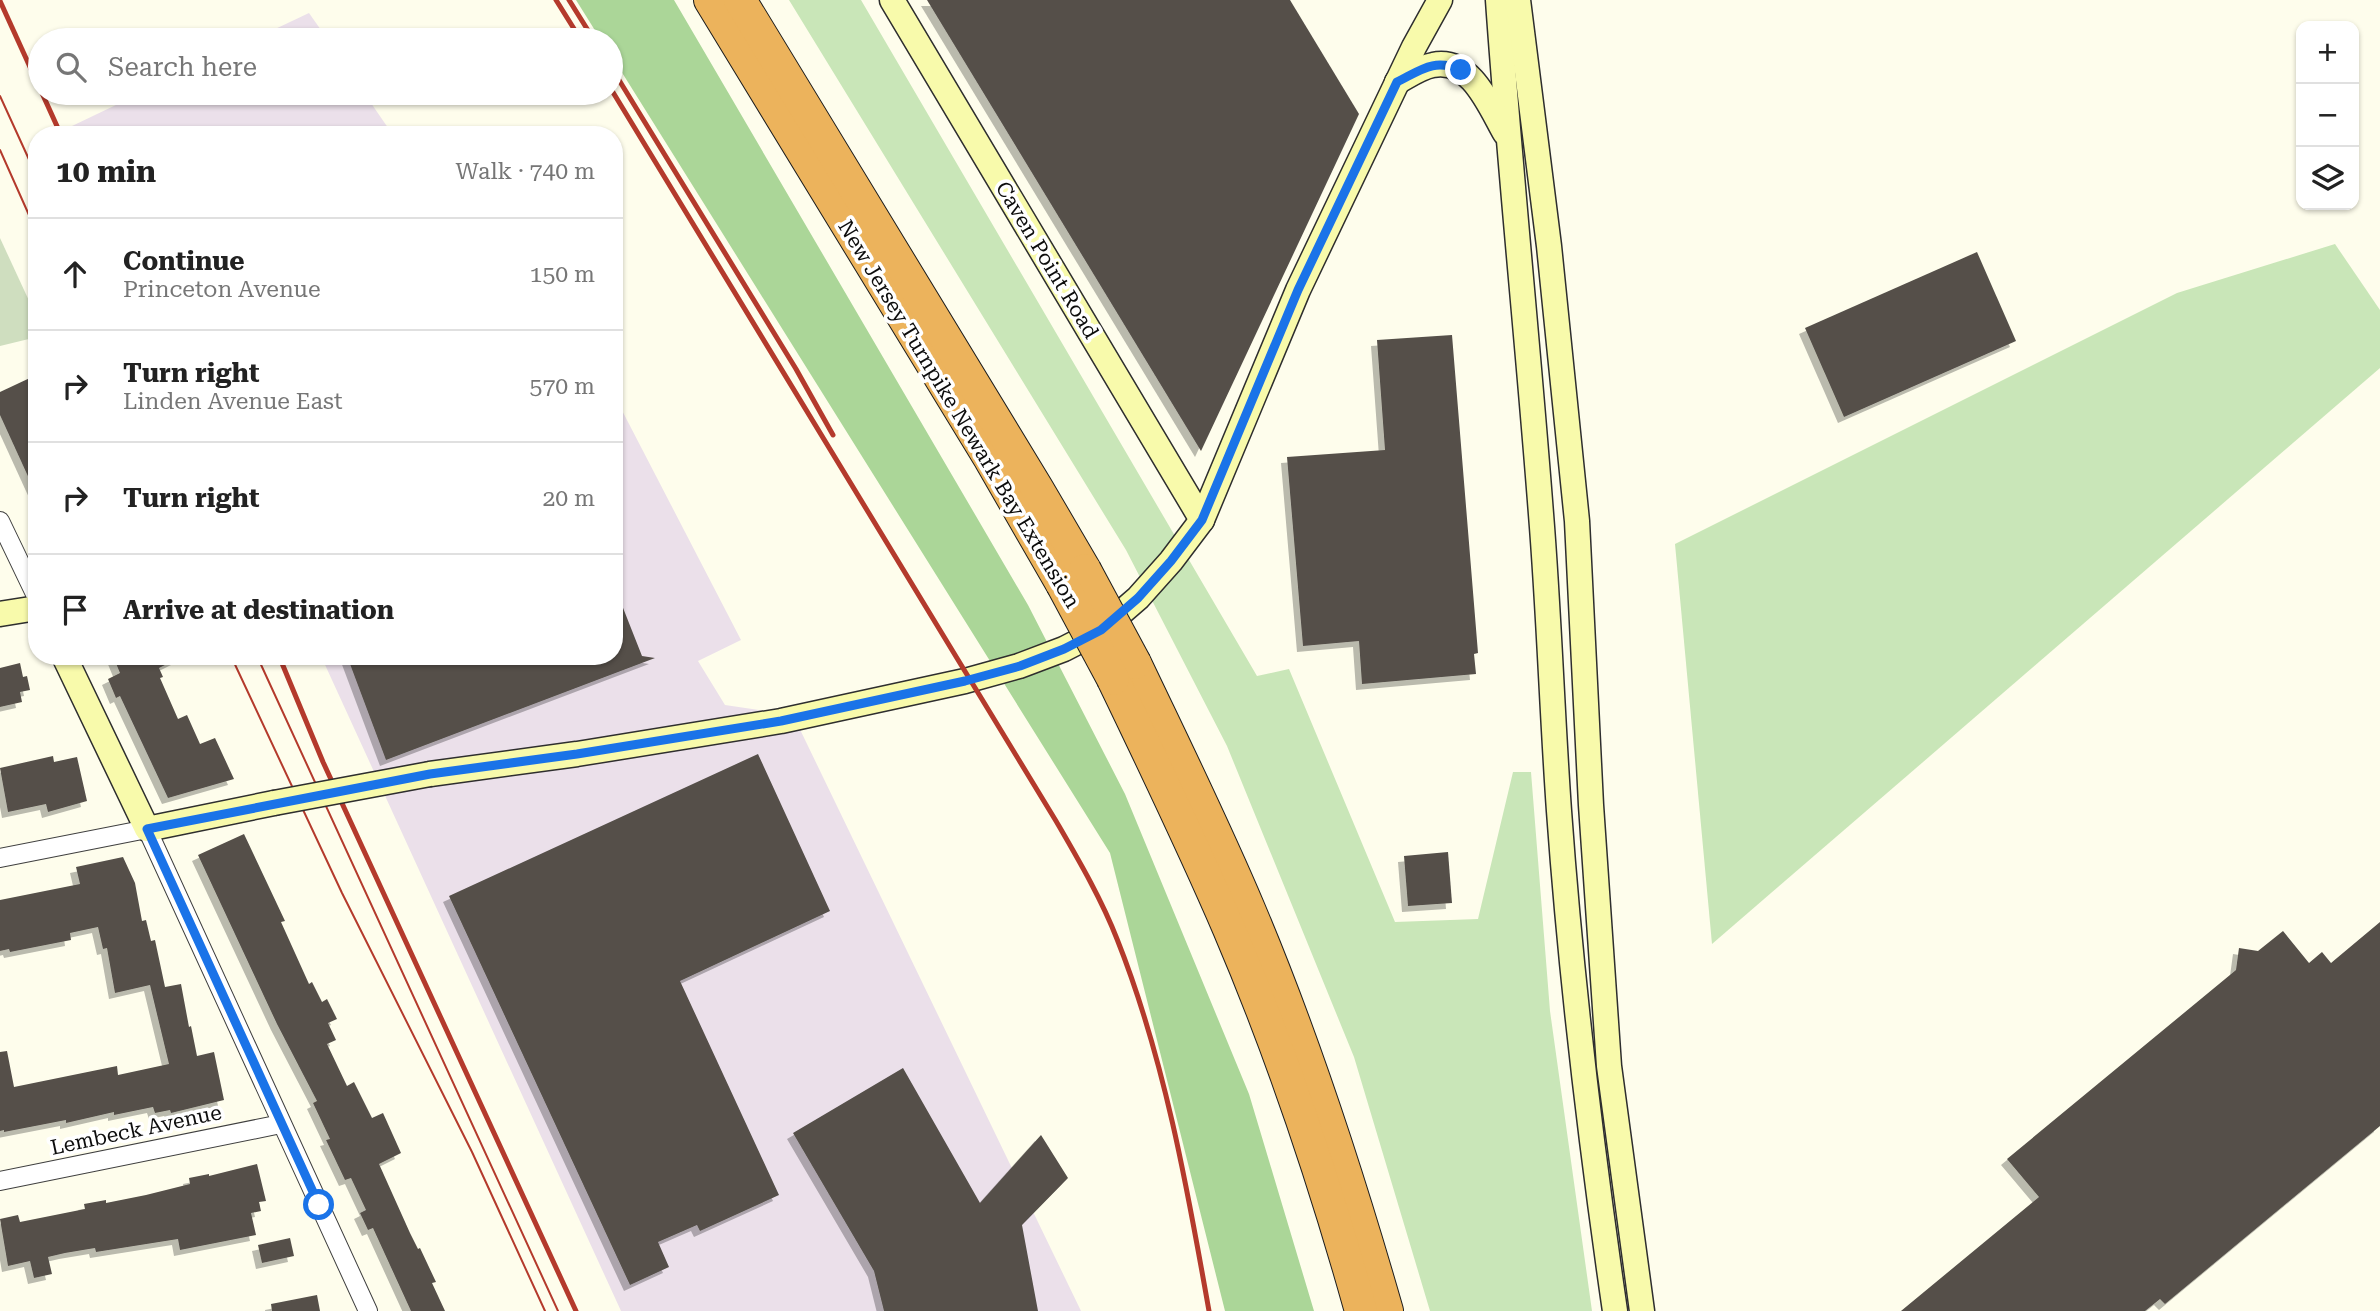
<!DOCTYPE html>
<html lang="en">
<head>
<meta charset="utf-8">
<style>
	:root { --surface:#fff; --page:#f2f2f2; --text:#222; --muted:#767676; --line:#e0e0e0 }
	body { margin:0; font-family:"Roboto Serif",serif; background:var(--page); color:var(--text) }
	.controls { position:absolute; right:21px; top:21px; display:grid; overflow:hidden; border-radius:14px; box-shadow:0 2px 5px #0004 }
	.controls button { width:63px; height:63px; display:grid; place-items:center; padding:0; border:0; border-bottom:2px solid var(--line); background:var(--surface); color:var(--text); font:35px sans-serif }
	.stop { position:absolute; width:21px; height:21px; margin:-16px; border:5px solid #1a73e8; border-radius:50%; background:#fff }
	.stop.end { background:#1a73e8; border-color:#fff; box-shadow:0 2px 7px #0008 }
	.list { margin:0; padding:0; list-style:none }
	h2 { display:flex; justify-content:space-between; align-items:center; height:91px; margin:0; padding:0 28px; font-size:30px }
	h2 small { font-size:23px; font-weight:400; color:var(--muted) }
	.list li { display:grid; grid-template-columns:46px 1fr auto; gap:21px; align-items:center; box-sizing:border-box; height:112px; padding:0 28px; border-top:2px solid var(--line) }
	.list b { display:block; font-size:26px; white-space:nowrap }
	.list p { margin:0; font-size:23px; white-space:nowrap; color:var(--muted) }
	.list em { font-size:23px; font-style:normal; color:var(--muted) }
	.icon { flex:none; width:38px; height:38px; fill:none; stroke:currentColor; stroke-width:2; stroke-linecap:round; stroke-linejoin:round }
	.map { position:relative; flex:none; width:2380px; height:1311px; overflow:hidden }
	.search { position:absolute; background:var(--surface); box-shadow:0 2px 5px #0004; left:28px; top:28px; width:595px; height:77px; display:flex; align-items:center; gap:18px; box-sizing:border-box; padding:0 24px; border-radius:38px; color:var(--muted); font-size:26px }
	.panel { position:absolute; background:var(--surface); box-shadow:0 2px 5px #0004; left:28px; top:126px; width:595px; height:539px; border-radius:28px }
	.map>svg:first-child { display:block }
	.industrial { fill:#ebe0ea }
	.green { fill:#c9e6b8 }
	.forest { fill:#abd698 }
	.cemetery { fill:#cfdebf }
	.building { fill:#544f49; filter:url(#shadow) }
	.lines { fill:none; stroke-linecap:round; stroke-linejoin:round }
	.street-casing { stroke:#3f3f3f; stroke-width:20 }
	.secondary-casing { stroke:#2e2e2e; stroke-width:27 }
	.highway-casing { stroke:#1d1d1d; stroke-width:34 }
	.street { stroke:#fff; stroke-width:18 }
	.secondary { stroke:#f8faab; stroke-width:24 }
	.highway { stroke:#ecb35c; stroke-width:32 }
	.tram { stroke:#b43a2c; stroke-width:2 }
	.rail { stroke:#b43a2c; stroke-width:5 }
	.secondary-bridge-casing { stroke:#2e2e2e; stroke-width:27; stroke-linecap:butt }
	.highway-bridge-casing { stroke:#1d1d1d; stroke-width:34; stroke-linecap:butt }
	.secondary-bridge { stroke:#f8faab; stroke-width:24 }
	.highway-bridge { stroke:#ecb35c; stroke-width:32 }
	.route { stroke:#1a73e8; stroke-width:9 }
	.labels { text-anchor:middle; stroke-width:7; stroke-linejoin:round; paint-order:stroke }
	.street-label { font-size:21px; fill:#0c0c0c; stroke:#fff }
</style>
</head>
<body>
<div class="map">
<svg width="2380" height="1311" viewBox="0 0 2380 1311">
	<defs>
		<filter id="shadow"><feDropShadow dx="-6" dy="6" stdDeviation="0" flood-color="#0004"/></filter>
	</defs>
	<rect width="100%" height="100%" fill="#fefdec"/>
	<g class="industrial">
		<polygon points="309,13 328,40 252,40"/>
		<polygon points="141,93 364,93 393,135 76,135 72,126"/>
		<polygon points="614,395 741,640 698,661 725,705 793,715 1081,1311 621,1311 321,656 614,656"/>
	</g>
	<g class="green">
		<polygon points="789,0 861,0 1257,676 1289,669 1395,922 1478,919 1513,772 1531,772 1550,1011 1592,1311 1430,1311 1354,1057 1227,746 1126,550"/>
		<polygon points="2335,244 2380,310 2380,368 1712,944 1675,544 2177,293"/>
	</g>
	<polygon class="forest" points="576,0 674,0 1028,605 1125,794 1249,1094 1314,1311 1225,1311 1110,853 611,55 611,40 601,40"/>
	<polygon class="cemetery" points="0,238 37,318 37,337 0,346"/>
	<g class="building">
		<polygon points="927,0 1290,0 1359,114 1201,451"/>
		<polygon points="1977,252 2016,341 1844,417 1805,328"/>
		<polygon points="1452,335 1478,653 1474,654 1476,674 1362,684 1359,641 1303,646 1287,457 1385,450 1377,340"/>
		<polygon points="32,377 37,388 37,496 0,415 0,392"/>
		<polygon points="614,585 642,656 655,658 386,760 347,656 614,656"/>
		<polygon points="113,656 183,656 159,668 163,677 160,678 178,719 187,715 200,744 215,738 234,779 168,798 120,696 116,698 108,679 120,673"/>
		<polygon points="20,663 23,677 27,676 30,690 20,692 22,702 0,707 0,668"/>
		<polygon points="758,754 830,911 680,981 779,1195 700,1231 697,1225 658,1242 669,1267 630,1285 449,896"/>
		<polygon points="53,756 54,762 77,757 87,801 48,812 46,804 8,812 0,768"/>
		<polygon points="244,834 285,921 281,922 309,984 312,982 322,1002 327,999 337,1019 328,1023 336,1040 327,1044 347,1086 354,1082 372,1118 383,1113 401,1153 379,1164 410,1233 418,1249 420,1248 436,1282 432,1283 445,1311 411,1311 373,1228 368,1230 360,1213 366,1210 351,1178 345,1180 326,1140 330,1139 313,1103 317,1101 277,1024 198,855"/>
		<polygon points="1448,852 1452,903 1408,906 1404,856"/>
		<polygon points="123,857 135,883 142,921 146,920 151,941 155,940 165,987 181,984 189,1027 191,1026 197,1056 214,1052 224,1100 171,1113 170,1110 155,1113 153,1107 114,1115 114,1112 66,1123 66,1120 4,1132 4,1130 0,1131 0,1052 7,1051 14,1087 117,1066 118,1075 169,1064 150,985 115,993 107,948 103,949 98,927 70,933 71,940 10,952 9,949 0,951 0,900 80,884 76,867"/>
		<polygon points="2380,922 2380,1126 2165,1304 2160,1299 2145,1311 1901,1311 2039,1197 2007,1159 2236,970 2239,948 2258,951 2283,931 2309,963 2322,952 2331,963"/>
		<polygon points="903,1068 980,1203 1041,1135 1068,1178 1022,1225 1038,1311 884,1311 874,1271 793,1133"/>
		<polygon points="257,1164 266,1201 259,1202 261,1211 251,1213 256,1235 180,1250 178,1239 96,1252 95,1248 65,1253 48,1257 52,1274 34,1278 30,1261 8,1266 0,1219 18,1215 20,1222 85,1209 84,1204 106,1200 106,1203 146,1195 190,1184 189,1178 209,1174 209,1176"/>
		<polygon points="290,1238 294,1256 262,1263 258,1245"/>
		<polygon points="317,1295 320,1311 272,1311 271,1304"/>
	</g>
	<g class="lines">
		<defs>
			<g id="street">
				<polyline points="0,521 37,598"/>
				<polyline points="0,858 147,829 368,1311"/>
				<polyline points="0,1181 281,1124"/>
			</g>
			<g id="secondary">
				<polyline points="892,0 1202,520"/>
				<path d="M 1498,0 C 1510,172 1528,343 1541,514 C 1549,613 1552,712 1559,811 C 1571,978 1591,1145 1615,1311"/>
				<polyline points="1518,0 1549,246 1577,521 1591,805 1609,1066 1642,1311"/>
				<path d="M 1397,82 C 1408,76 1421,67 1433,65 C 1471,57 1490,107 1505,133"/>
				<polyline points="0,614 37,608"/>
				<polyline points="64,656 147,829 274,803"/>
				<polyline points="430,774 577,754 781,721 965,681 1019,666 1064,649 1101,630 1138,598 1171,561 1202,520 1298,290 1414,47 1440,0"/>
			</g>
			<g id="highway">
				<polyline points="710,0 990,459 1062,584"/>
				<polyline points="740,0 1037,488 1085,570"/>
				<path d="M 1135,663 C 1174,745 1214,826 1249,909 C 1304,1039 1348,1175 1387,1311"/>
				<path d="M 1113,679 C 1153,762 1193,845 1229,929 C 1282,1053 1325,1182 1361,1311"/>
			</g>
		</defs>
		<use href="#street" class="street-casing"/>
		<use href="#secondary" class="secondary-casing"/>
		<use href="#highway" class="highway-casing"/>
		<use href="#street" class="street"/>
		<use href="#secondary" class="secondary"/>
		<use href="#highway" class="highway"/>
		<g class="tram">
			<polyline points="0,96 37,177"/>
			<polyline points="0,150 37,233"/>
			<polyline points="231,656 342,893 472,1152 545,1311"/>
			<polyline points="257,656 558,1311"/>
		</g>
		<g class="rail">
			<polyline points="556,0 581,40"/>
			<polyline points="569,0 594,40"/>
			<polyline points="0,1 40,89"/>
			<polyline points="611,67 796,369 833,435"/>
			<path d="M 611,89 L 1056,821 C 1078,859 1101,898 1117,939 C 1164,1057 1187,1186 1209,1311"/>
			<polyline points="42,93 61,135"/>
			<polyline points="279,656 323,762 576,1311"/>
		</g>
		<defs>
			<polyline id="secondary-bridge" points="274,803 430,774"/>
			<g id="highway-bridge">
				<polyline points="1085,570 1135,663"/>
				<polyline points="1062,584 1113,679"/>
			</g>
		</defs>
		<use href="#secondary-bridge" class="secondary-bridge-casing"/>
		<use href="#highway-bridge" class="highway-bridge-casing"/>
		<use href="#secondary-bridge" class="secondary-bridge"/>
		<use href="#highway-bridge" class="highway-bridge"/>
	</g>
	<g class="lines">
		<path class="route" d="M 319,1205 L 147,829 L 430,774 L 577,754 L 781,721 L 965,681 L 1020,666 L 1064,649 L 1101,630 L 1138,598 L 1171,561 L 1202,520 L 1298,290 L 1397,82 C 1421,70 1434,58 1461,70"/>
	</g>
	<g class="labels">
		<g class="street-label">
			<text transform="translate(1047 260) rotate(59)" y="7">Caven Point Road</text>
			<text transform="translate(959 414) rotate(59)" y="7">New Jersey Turnpike Newark Bay Extension</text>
			<text transform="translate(136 1130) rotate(-12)" y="7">Lembeck Avenue</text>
		</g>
	</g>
</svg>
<div class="controls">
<button>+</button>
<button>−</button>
<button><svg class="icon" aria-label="layers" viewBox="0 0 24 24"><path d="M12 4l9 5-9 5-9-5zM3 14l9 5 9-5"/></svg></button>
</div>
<div class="stop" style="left:319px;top:1205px"></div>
<div class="stop end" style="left:1461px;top:70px"></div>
<div class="search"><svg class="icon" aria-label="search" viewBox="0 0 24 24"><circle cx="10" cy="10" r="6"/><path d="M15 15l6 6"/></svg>Search here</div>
<section class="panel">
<h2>10 min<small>Walk · 740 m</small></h2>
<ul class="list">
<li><svg class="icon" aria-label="ahead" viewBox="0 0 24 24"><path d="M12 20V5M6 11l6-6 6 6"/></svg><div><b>Continue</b><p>Princeton Avenue</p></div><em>150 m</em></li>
<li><svg class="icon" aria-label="right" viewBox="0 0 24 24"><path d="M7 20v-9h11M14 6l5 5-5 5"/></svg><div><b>Turn right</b><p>Linden Avenue East</p></div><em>570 m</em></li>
<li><svg class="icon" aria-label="right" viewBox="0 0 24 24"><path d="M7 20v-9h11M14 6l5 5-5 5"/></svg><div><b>Turn right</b></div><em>20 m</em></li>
<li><svg class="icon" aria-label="arrive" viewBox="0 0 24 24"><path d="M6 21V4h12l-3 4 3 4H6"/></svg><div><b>Arrive at destination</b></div></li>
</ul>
</section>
</div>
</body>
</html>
